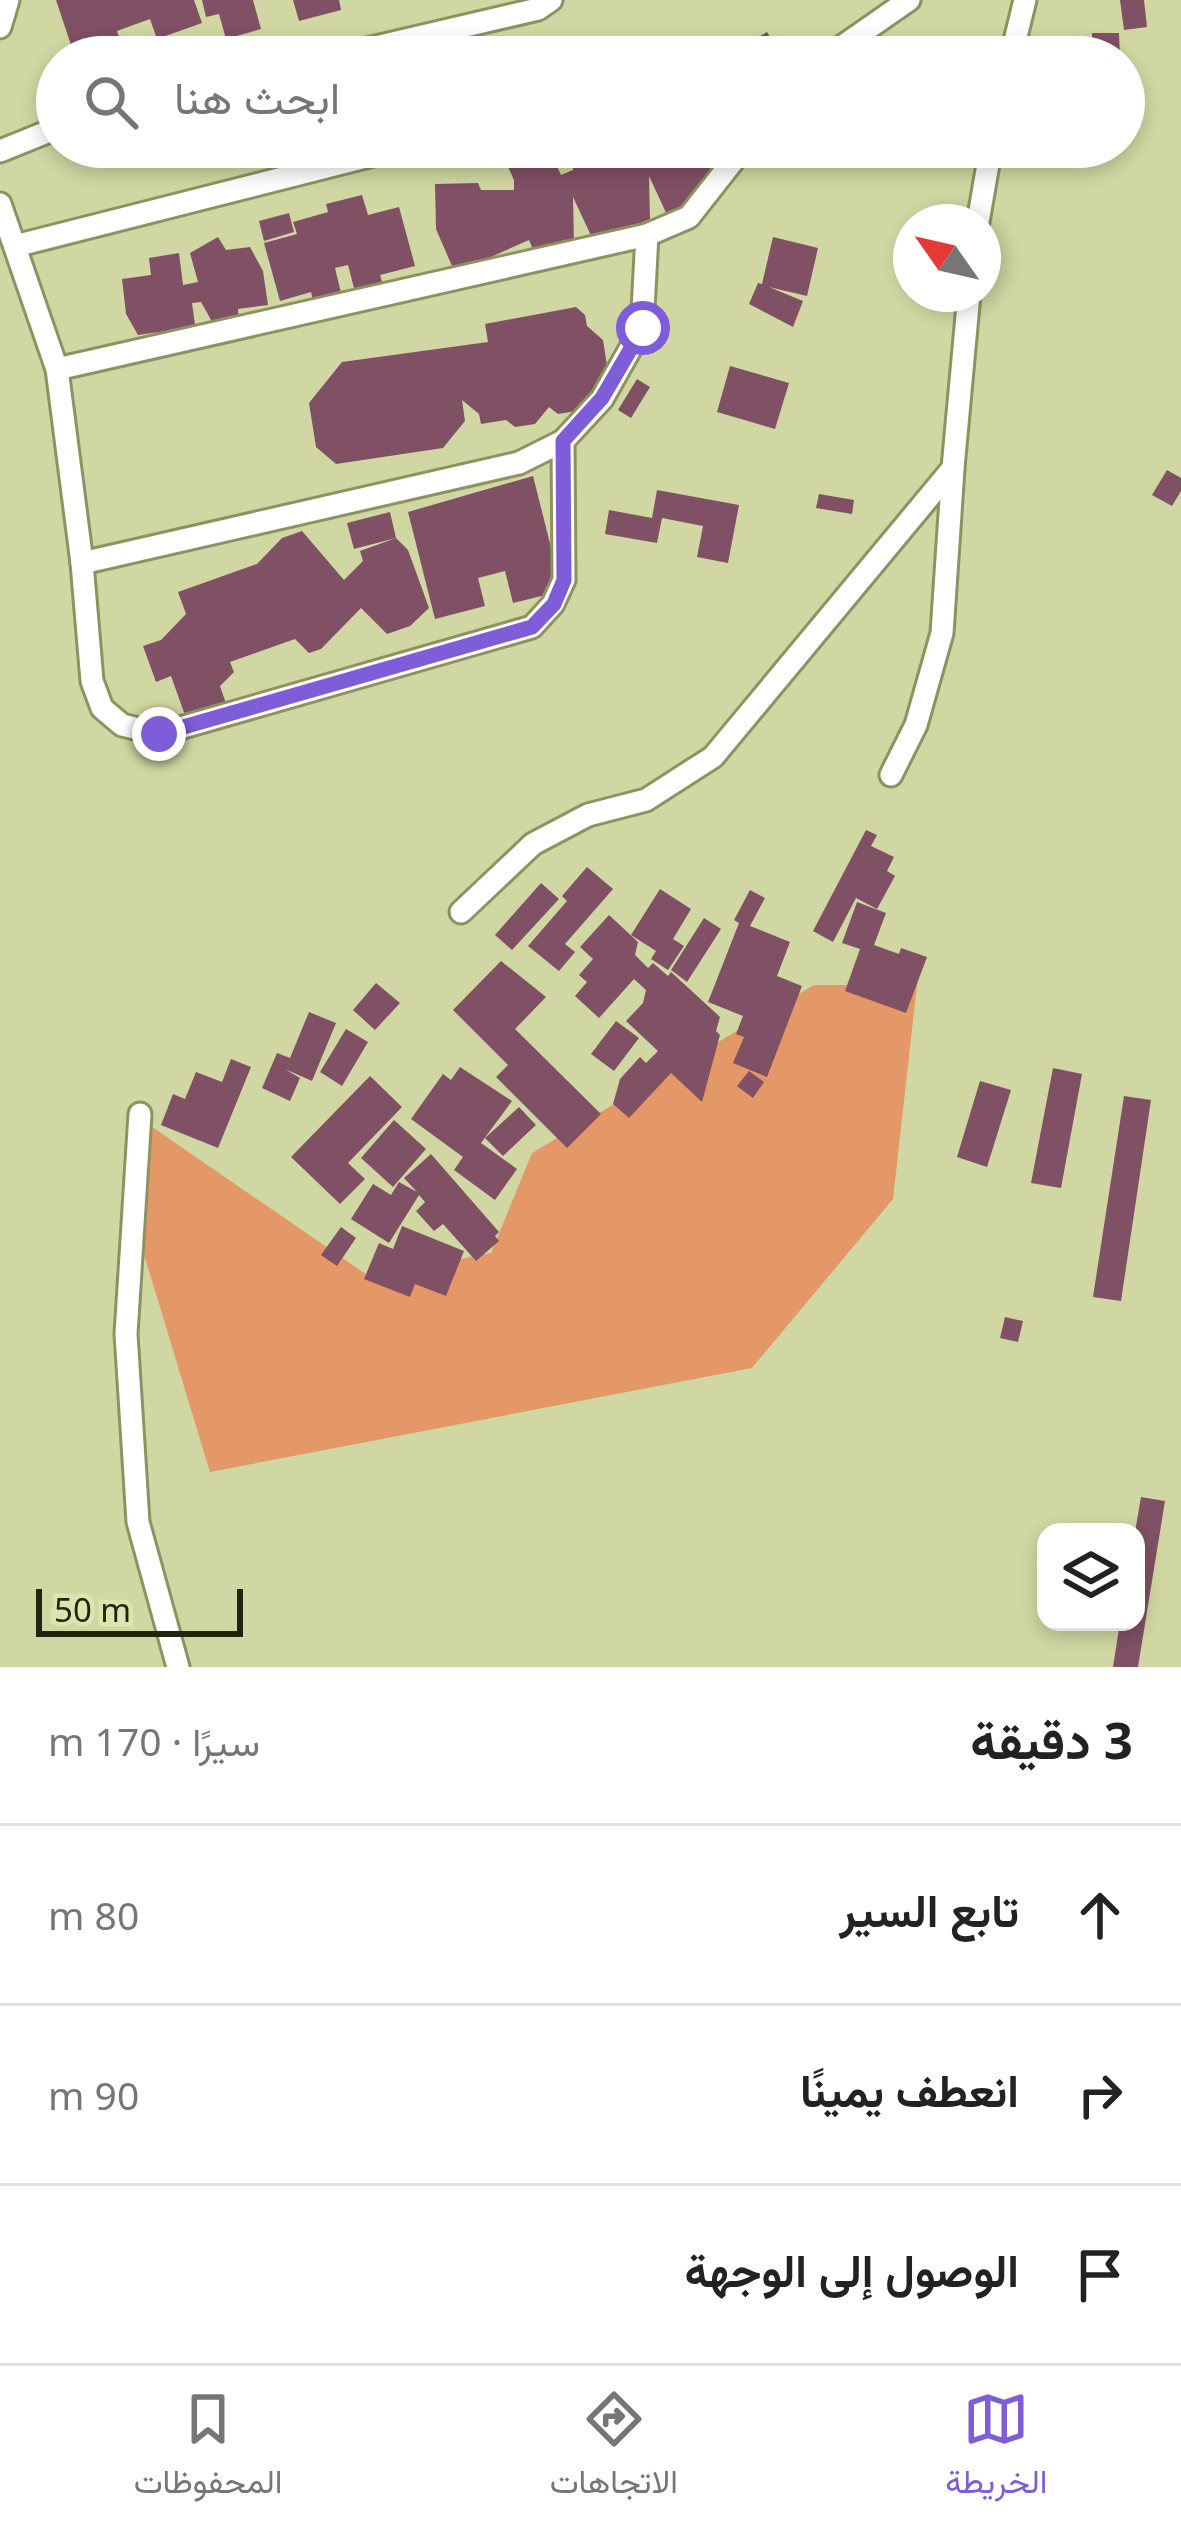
<!DOCTYPE html>
<html lang="ar">
<head>
<meta charset="utf-8">
<style>
	:root { --surface:#fff; --page:#f2f2f2; --text:#222; --muted:#767676; --line:#e0e0e0; --accent:#7f5dd8 }
	body { margin:0; font-family:"Noto Sans",Vazirmatn,sans-serif; background:var(--page); color:var(--text); direction:rtl }
	.controls { position:absolute; right:36px; bottom:36px; display:grid; overflow:hidden; border-radius:24px; box-shadow:0 6px 18px #0003 }
	.controls button { width:108px; height:108px; display:grid; place-items:center; padding:0; border:0; border-bottom:3px solid var(--line); background:var(--surface); color:var(--text); font:60px sans-serif }
	.compass { position:absolute; left:893px; top:204px; width:108px; height:108px; border-radius:50%; background:var(--surface); box-shadow:0 6px 18px #0003; rotate:304deg }
	.scale { position:absolute; left:36px; bottom:30px; width:207px; box-sizing:border-box; padding-left:12px; border:6px solid #232410; border-top:0; font-size:33px; line-height:42px; white-space:nowrap; color:#232410; -webkit-text-stroke:9px #dee4ae; paint-order:stroke }
	.stop { position:absolute; width:36px; height:36px; margin:-27px; border:9px solid #7f5dd8; border-radius:50%; background:#fff }
	.stop.end { background:#7f5dd8; border-color:#fff; box-shadow:0 3px 12px #0008 }
	.list { margin:0; padding:0; list-style:none }
	h2 { display:flex; justify-content:space-between; align-items:center; height:156px; margin:0; padding:0 48px; font-size:51px }
	h2 small { font-size:39px; font-weight:400; color:var(--muted) }
	.list li { display:grid; grid-template-columns:78px 1fr auto; gap:36px; align-items:center; box-sizing:border-box; height:180px; padding:0 48px; border-top:3px solid var(--line) }
	.list b { display:block; font-size:45px; white-space:nowrap }
	.list em { font-size:39px; font-style:normal; color:var(--muted) }
	.icon { flex:none; width:66px; height:66px; fill:none; stroke:currentColor; stroke-width:2; stroke-linecap:round; stroke-linejoin:round }
	.map { position:relative; flex:none; width:1181px; height:1667px; overflow:hidden; direction:ltr }
	.search { position:absolute; background:var(--surface); box-shadow:0 6px 18px #0003; left:36px; right:36px; top:36px; height:132px; display:flex; align-items:center; gap:30px; box-sizing:border-box; padding:0 42px; border-radius:66px; color:var(--muted); font-size:45px }
	.sheet { height:696px; background:var(--surface) }
	nav { display:flex; justify-content:space-around; align-items:center; box-sizing:border-box; height:168px; border-top:3px solid var(--line); background:var(--surface); font-size:33px; color:var(--muted) }
	nav a { display:grid; justify-items:center; gap:6px }
	nav .on { color:var(--accent) }
	.map>svg:first-child { display:block }
	.green { fill:#e49767 }
	.building { fill:#805065 }
	.lines { fill:none; stroke-linecap:round; stroke-linejoin:round }
	.street-casing { stroke:#8e9260; stroke-width:27 }
	.street { stroke:#fff; stroke-width:21 }
	.route { stroke:#7f5dd8; stroke-width:15 }
</style>
</head>
<body>
<div class="map">
<svg width="1181" height="1667" viewBox="0 0 1181 1667">
	<rect width="100%" height="100%" fill="#d1d7a2"/>
	<polygon class="green" points="814,985 917,985 893,1199 752,1368 210,1472 142,1248 145,1122 370,1277 491,1253 532,1153"/>
	<g class="building">
		<polygon points="56,0 194,0 202,23 157,39 150,19 117,31 122,46 90,57 75,57"/>
		<polygon points="202,0 253,0 261,29 226,39 219,14 206,17"/>
		<polygon points="293,0 339,0 341,10 299,21"/>
		<polygon points="1120,0 1144,0 1147,27 1124,30"/>
		<polygon points="767,32 782,57 747,57 742,47"/>
		<polygon points="1092,33 1119,33 1120,57 1092,57"/>
		<polygon points="499,147 548,147 561,175 573,170 573,150 617,150 624,165 653,151 651,147 702,147 711,166 703,196 668,217 649,176 650,219 594,242 573,197 574,245 533,249 529,240 455,273 436,229 435,184 478,183 481,190 514,190 514,180"/>
		<polygon points="362,195 368,215 399,207 415,266 380,275 383,285 355,292 348,265 335,268 342,297 314,304 311,292 280,301 264,243 297,234 293,222 328,212 326,204"/>
		<polygon points="289,213 294,232 264,241 259,221"/>
		<polygon points="218,237 226,250 250,247 263,271 268,305 238,309 239,323 215,327 201,302 192,303 196,332 172,341 166,331 138,335 126,314 122,279 151,275 149,258 179,253 183,285 198,282 190,253"/>
		<polygon points="773,237 818,248 807,296 769,287 803,301 793,327 749,304 758,283 762,284"/>
		<polygon points="576,307 585,315 587,326 603,340 610,384 595,408 558,414 549,407 535,424 515,427 506,420 481,424 479,414 462,400 465,421 443,448 336,464 316,447 309,403 342,362 488,342 485,324"/>
		<polygon points="730,366 789,383 775,429 717,412"/>
		<polygon points="637,379 650,387 631,418 618,410"/>
		<polygon points="1167,470 1181,478 1181,491 1172,506 1152,495"/>
		<polygon points="533,476 562,591 513,603 505,571 478,578 485,606 435,619 408,512"/>
		<polygon points="657,490 739,505 728,563 697,557 703,526 662,518 657,543 605,534 609,510 652,518"/>
		<polygon points="819,494 854,500 852,514 816,508"/>
		<polygon points="390,512 396,538 354,549 347,523"/>
		<polygon points="302,531 344,580 363,561 360,551 396,538 408,550 429,608 410,626 387,634 361,608 321,649 309,653 295,639 230,662 234,672 220,686 231,718 191,732 171,676 156,682 143,646 161,640 186,614 178,592 257,564 282,538"/>
		<polygon points="866,830 877,835 871,846 894,857 887,871 895,876 877,909 856,898 833,942 813,931"/>
		<polygon points="587,867 613,889 565,944 575,952 559,971 528,946 567,901 562,896"/>
		<polygon points="541,883 559,899 512,950 495,935"/>
		<polygon points="660,889 691,909 673,939 684,946 668,970 651,959 656,951 631,935"/>
		<polygon points="750,890 765,898 750,926 790,942 777,976 802,986 767,1077 733,1063 744,1037 736,1034 743,1016 708,1002 739,923 734,920"/>
		<polygon points="857,902 886,913 874,945 899,954 901,948 927,957 906,1013 845,991 860,949 842,943"/>
		<polygon points="609,915 638,942 635,955 648,968 653,963 668,976 671,972 720,1017 716,1031 720,1035 702,1102 671,1073 629,1118 613,1104 620,1079 640,1057 646,1063 658,1051 626,1021 643,1003 646,990 634,979 599,1018 575,996 587,982 579,975 593,959 580,947"/>
		<polygon points="704,918 721,929 687,982 671,970"/>
		<polygon points="501,961 546,997 515,1029 601,1114 567,1148 496,1077 508,1065 453,1010"/>
		<polygon points="376,983 400,1003 375,1030 353,1010"/>
		<polygon points="309,1012 336,1023 312,1081 285,1069 300,1078 290,1101 262,1088 277,1053 290,1058"/>
		<polygon points="616,1021 639,1038 614,1071 591,1054"/>
		<polygon points="346,1029 368,1042 342,1086 320,1072"/>
		<polygon points="231,1059 251,1067 218,1148 161,1125 173,1094 185,1099 196,1072 222,1082"/>
		<polygon points="460,1067 512,1101 481,1143 517,1169 495,1200 454,1170 463,1157 411,1119 443,1074 451,1080"/>
		<polygon points="1053,1068 1082,1074 1061,1188 1031,1183"/>
		<polygon points="749,1071 764,1082 753,1098 737,1086"/>
		<polygon points="370,1076 402,1107 348,1163 365,1179 340,1204 291,1157"/>
		<polygon points="980,1081 1011,1090 987,1167 957,1157"/>
		<polygon points="1124,1096 1151,1100 1121,1301 1093,1297"/>
		<polygon points="519,1107 536,1125 503,1156 485,1138"/>
		<polygon points="394,1120 426,1149 393,1187 361,1158"/>
		<polygon points="431,1154 499,1232 495,1236 499,1241 476,1261 443,1224 434,1231 416,1211 425,1202 419,1195 389,1243 351,1219 373,1184 391,1195 399,1182 417,1192 404,1178"/>
		<polygon points="402,1226 464,1251 446,1296 415,1284 410,1297 364,1279 379,1243 393,1249"/>
		<polygon points="341,1227 356,1238 337,1266 321,1255"/>
		<polygon points="1005,1317 1023,1321 1018,1342 1000,1338"/>
		<polygon points="1141,1497 1165,1501 1138,1667 1113,1667 1120,1622 1136,1622 1135,1532"/>
	</g>
	<g class="lines">
		<defs>
			<g id="street">
				<polyline points="0,27 8,0"/>
				<polyline points="333,57 538,9 551,0"/>
				<polyline points="827,57 909,0"/>
				<polyline points="1011,57 1025,0"/>
				<polyline points="0,151 57,128"/>
				<polyline points="0,204 57,369 82,563 92,681 102,708 122,725 159,734 532,627 553,604 564,580 563,441"/>
				<polyline points="978,222 991,147"/>
				<polyline points="15,246 405,147"/>
				<polyline points="57,369 647,235 689,217 744,147"/>
				<polyline points="82,563 519,463 563,441 602,399 642,328 647,235"/>
				<polyline points="891,775 916,725 942,633 953,469"/>
				<polyline points="461,912 533,844 588,815 646,800 713,757 953,468 969,294"/>
				<polyline points="140,1114 126,1334 138,1522 178,1667"/>
			</g>
		</defs>
		<use href="#street" class="street-casing"/>
		<use href="#street" class="street"/>
	</g>
	<g class="lines">
		<polyline class="route" points="159,734 532,627 554,604 564,580 563,441 602,398 643,328"/>
	</g>
</svg>
<div class="controls">
<button><svg class="icon" aria-label="layers" viewBox="0 0 24 24"><path d="M12 4l9 5-9 5-9-5zM3 14l9 5 9-5"/></svg></button>
</div>
<svg class="compass" viewBox="-18 -18 36 36"><path d="M0-13l5 13h-10z" fill="#e53935"/><path d="M0 13l5-13h-10z" fill="#767676"/></svg>
<div class="scale">50 m</div>
<div class="stop" style="left:643px;top:328px"></div>
<div class="stop end" style="left:159px;top:734px"></div>
<div class="search"><svg class="icon" aria-label="search" viewBox="0 0 24 24"><circle cx="10" cy="10" r="6"/><path d="M15 15l6 6"/></svg>ابحث هنا</div>
</div>
<section class="sheet">
<h2>3 دقيقة<small>سيرًا · 170 m</small></h2>
<ul class="list">
<li><svg class="icon" aria-label="ahead" viewBox="0 0 24 24"><path d="M12 20V5M6 11l6-6 6 6"/></svg><div><b>تابع السير</b></div><em>80 m</em></li>
<li><svg class="icon" aria-label="right" viewBox="0 0 24 24"><path d="M7 20v-9h11M14 6l5 5-5 5"/></svg><div><b>انعطف يمينًا</b></div><em>90 m</em></li>
<li><svg class="icon" aria-label="arrive" viewBox="0 0 24 24"><path d="M6 21V4h12l-3 4 3 4H6"/></svg><div><b>الوصول إلى الوجهة</b></div></li>
</ul>
</section>
<nav>
<a class="on"><svg class="icon" aria-label="map" viewBox="0 0 24 24"><path d="M3 6l6-2 6 2 6-2v14l-6 2-6-2-6 2zM9 4v14M15 6v14"/></svg>الخريطة</a>
<a><svg class="icon" aria-label="directions" viewBox="0 0 24 24"><path d="M12 3l9 9-9 9-9-9zM9 14v-3h6M13 9l2 2-2 2"/></svg>الاتجاهات</a>
<a><svg class="icon" aria-label="saved" viewBox="0 0 24 24"><path d="M7 4h10v16l-5-4-5 4z"/></svg>المحفوظات</a>
</nav>
</body>
</html>
